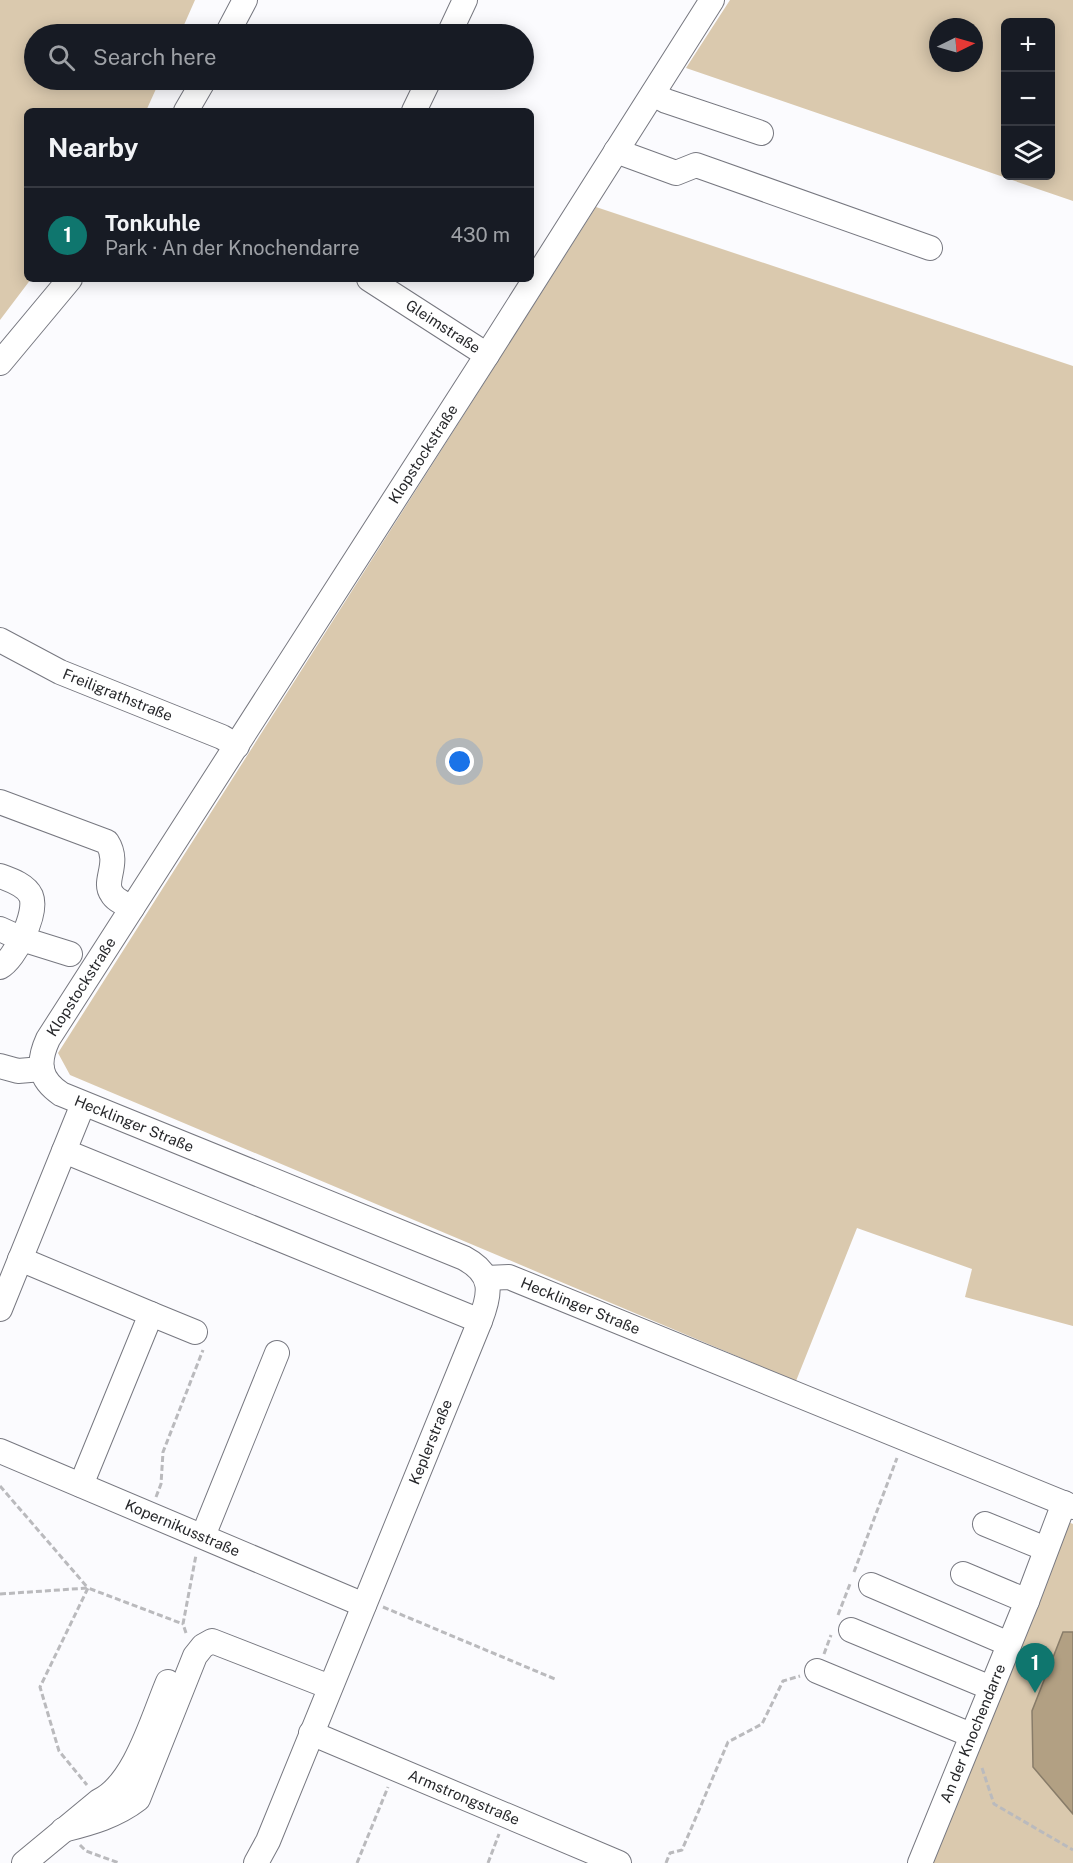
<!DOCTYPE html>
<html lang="en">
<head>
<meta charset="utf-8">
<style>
	:root { --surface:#171b24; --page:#20242c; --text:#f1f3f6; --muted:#9ea1a6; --line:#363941; --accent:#0f766e }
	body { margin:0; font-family:"Public Sans",sans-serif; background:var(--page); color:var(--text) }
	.controls { position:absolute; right:18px; top:18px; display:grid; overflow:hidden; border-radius:9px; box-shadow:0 3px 15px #0003 }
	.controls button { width:54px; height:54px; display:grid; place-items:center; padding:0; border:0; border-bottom:2px solid var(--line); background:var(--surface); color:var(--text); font:30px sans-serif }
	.compass { position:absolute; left:929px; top:18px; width:54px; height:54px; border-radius:50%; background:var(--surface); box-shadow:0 3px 15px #0003; rotate:85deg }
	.you { position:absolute; left:460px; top:762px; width:21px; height:21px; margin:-15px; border:4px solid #fff; border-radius:50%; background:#1a73e8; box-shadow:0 0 0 9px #1a73e833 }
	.badge { display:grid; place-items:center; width:39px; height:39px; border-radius:50%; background:var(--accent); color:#fff; font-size:20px; font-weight:700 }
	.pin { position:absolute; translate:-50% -50px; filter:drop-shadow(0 2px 3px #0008) }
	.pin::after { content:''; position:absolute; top:32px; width:21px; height:18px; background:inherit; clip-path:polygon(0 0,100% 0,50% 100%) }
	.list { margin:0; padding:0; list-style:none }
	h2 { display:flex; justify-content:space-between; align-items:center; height:78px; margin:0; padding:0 24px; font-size:26px }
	h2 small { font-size:20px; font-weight:400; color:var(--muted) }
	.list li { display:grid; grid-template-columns:39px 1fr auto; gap:18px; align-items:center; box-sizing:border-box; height:96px; padding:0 24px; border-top:2px solid var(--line) }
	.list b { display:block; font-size:22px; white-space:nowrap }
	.list p { margin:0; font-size:20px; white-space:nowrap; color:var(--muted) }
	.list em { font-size:20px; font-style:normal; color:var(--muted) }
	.icon { flex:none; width:33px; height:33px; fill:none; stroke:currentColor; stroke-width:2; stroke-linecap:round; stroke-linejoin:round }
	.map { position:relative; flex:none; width:1073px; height:1863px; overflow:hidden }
	.search { position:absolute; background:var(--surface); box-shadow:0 3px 15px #0003; left:24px; top:24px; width:510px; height:66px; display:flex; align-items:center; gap:15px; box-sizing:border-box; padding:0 21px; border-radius:33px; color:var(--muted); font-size:22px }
	.panel { position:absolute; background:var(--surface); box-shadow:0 3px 15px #0003; left:24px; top:108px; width:510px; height:174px; border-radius:9px }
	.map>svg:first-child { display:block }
	.green { fill:#dac9ae; fill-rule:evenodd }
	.water { fill:#b2a083; stroke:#887c69; stroke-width:1.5 }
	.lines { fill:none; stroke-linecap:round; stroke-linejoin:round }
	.minor-casing { stroke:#777880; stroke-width:26 }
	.path { stroke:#bababd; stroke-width:3; stroke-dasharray:6 3; stroke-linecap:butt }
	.minor { stroke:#fff; stroke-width:24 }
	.labels { text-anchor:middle; stroke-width:4.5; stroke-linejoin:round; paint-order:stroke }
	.street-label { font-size:15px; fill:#27282b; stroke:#fff }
</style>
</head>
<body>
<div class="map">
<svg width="1073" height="1863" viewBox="0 0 1073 1863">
	<rect width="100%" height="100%" fill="#fbfbfe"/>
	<g class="green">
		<polygon points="0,0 195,0 180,34 34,34 34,80 160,80 146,111 27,111 27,279 31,279 0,320"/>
		<path d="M 730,0 L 1073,0 L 1073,201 L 686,68 ZM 1050,22 L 1050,176 L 1006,176 L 1006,22 ZM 938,27 L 974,27 L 974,63 L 938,63 Z"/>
		<polygon points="596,207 1073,366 1073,1326 965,1297 972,1269 857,1228 796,1381 70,1075 58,1053"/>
		<polygon points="1068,1522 1073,1524 1073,1863 927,1863"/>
	</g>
	<polygon class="water" points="1063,1632 1073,1632 1073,1814 1033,1767 1032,1711"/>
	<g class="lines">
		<defs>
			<g id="minor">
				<polyline points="227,34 245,0"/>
				<polyline points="449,34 465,0"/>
				<polyline points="653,94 666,101 761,133"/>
				<polyline points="186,111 204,80"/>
				<polyline points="414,111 429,80"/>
				<polyline points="616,151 676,173 696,165 930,248"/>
				<path id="s1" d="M 369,279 L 487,355"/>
				<polyline points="0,363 70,279"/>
				<path id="s2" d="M 0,640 L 60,672 L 222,737 L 237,746"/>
				<path d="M 0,802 L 107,842 C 121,864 102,881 112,894 C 116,901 126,904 132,908"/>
				<path d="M 0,876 C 11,880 26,885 31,896 C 38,913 15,959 0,967"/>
				<polyline points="0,929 22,939 70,954"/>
				<polyline points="0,1066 18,1071 42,1069"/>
				<polyline points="64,1151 480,1321"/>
				<polyline points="20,1259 151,1314 81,1485"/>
				<path id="s3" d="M 486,1278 L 509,1277 L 1073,1507"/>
				<polyline points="0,1309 83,1104"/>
				<polyline points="151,1314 195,1332"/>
				<path id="s4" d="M 0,1451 L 364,1605"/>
				<polyline points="985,1524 1046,1549"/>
				<polyline points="203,1536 277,1353"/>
				<polyline points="963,1574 1027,1601"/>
				<polyline points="871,1585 1009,1644"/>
				<polyline points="851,1630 991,1688"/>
				<polyline points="817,1671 971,1735"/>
				<path id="s5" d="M 311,1733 L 619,1863"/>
				<path d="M 63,1830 C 91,1823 116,1816 138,1799 L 195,1656 L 203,1646 L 212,1641 L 330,1687"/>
				<path d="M 24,1863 L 99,1801 C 135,1784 153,1717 168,1682"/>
				<path id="s6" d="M 256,1863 L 268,1841 L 480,1321 C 491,1293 494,1274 464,1258 L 61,1094 C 39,1079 37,1063 48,1039 L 487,355 L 712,0"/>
				<path id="s7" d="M 920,1863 L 1027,1601 L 1064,1503"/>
			</g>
		</defs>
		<use href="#minor" class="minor-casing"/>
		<g class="path">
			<polyline points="0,1486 88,1588 40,1687 59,1751 87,1785"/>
			<polyline points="156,1497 161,1484 163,1452 203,1350"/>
			<polyline points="854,1572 897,1458"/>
			<polyline points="0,1594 88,1588 183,1624"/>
			<polyline points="383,1607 555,1679"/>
			<polyline points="838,1615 850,1584"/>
			<polyline points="186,1633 183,1624 196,1555"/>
			<polyline points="824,1654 831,1635"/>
			<polyline points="982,1768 994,1804 1073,1850"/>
			<polyline points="80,1845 86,1851 119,1863"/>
			<polyline points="357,1863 388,1787"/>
			<polyline points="488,1863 499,1834"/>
			<polyline points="666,1863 670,1853 682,1850 728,1742 762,1724 783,1681 800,1676"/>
		</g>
		<use href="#minor" class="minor"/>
	</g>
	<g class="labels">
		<g class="street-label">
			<text dy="5" stroke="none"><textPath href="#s1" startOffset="88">Gleimstraße</textPath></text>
			<text dy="5" stroke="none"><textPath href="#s6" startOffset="1854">Klopstockstraße</textPath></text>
			<text dy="5" stroke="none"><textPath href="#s2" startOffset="130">Freiligrathstraße</textPath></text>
			<text dy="5" stroke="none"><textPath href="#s6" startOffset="1221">Klopstockstraße</textPath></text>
			<text transform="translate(134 1124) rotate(22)" y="5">Hecklinger Straße</text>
			<text dy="5" stroke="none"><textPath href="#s3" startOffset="100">Hecklinger Straße</textPath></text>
			<text dy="5" stroke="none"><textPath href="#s6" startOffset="456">Keplerstraße</textPath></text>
			<text dy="5" stroke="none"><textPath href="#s4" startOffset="198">Kopernikusstraße</textPath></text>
			<text dy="5" stroke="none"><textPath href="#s7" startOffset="140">An der Knochendarre</textPath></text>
			<text dy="5" stroke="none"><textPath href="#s5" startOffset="166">Armstrongstraße</textPath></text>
		</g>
	</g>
</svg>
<div class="controls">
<button>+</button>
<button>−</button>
<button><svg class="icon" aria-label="layers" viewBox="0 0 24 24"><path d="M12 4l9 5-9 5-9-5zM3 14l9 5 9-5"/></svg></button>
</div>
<svg class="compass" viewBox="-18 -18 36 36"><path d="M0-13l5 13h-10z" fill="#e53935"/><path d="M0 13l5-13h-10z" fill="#9ea1a6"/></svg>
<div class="you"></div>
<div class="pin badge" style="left:1035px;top:1693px">1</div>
<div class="search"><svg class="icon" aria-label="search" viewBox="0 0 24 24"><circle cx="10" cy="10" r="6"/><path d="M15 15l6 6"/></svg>Search here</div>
<section class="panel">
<h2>Nearby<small></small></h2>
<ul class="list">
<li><span class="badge">1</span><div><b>Tonkuhle</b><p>Park · An der Knochendarre</p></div><em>430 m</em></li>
</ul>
</section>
</div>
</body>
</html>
